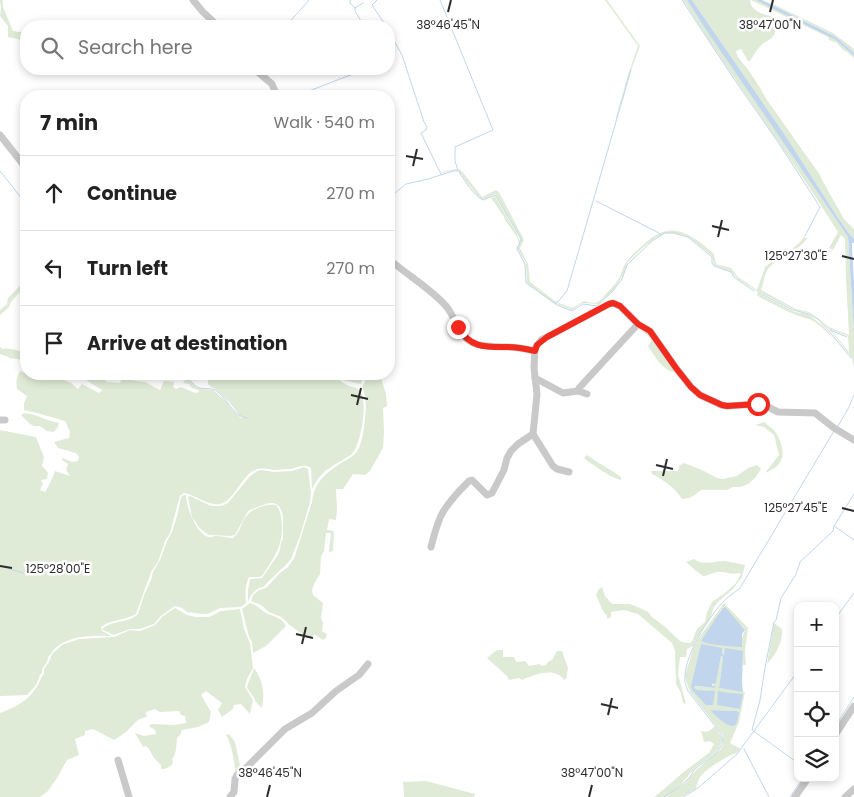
<!DOCTYPE html>
<html lang="en">
<head>
<meta charset="utf-8">
<style>
	:root { --surface:#fff; --page:#f6f6f6; --text:#222; --muted:#767676; --line:#e0e0e0 }
	body { margin:0; font-family:Poppins,sans-serif; background:var(--page); color:var(--text) }
	.controls { position:absolute; right:15px; bottom:15px; display:grid; overflow:hidden; border-radius:10px; box-shadow:0 2px 8px #0003 }
	.controls button { width:45px; height:45px; display:grid; place-items:center; padding:0; border:0; border-bottom:1px solid var(--line); background:var(--surface); color:var(--text); font:25px sans-serif }
	.stop { position:absolute; width:15px; height:15px; margin:-11px; border:4px solid #f22a1e; border-radius:50%; background:#fff }
	.stop.end { background:#f22a1e; border-color:#fff; box-shadow:0 1px 5px #0008 }
	.list { margin:0; padding:0; list-style:none }
	h2 { display:flex; justify-content:space-between; align-items:center; height:65px; margin:0; padding:0 20px; font-size:21px }
	h2 small { font-size:16px; font-weight:400; color:var(--muted) }
	.list li { display:grid; grid-template-columns:32px 1fr auto; gap:15px; align-items:center; box-sizing:border-box; height:75px; padding:0 20px; border-top:1px solid var(--line) }
	.list b { display:block; font-size:19px; white-space:nowrap }
	.list em { font-size:16px; font-style:normal; color:var(--muted) }
	.icon { flex:none; width:28px; height:28px; fill:none; stroke:currentColor; stroke-width:2; stroke-linecap:round; stroke-linejoin:round }
	.map { position:relative; flex:none; width:854px; height:797px; overflow:hidden }
	.search { position:absolute; background:var(--surface); box-shadow:0 2px 8px #0003; left:20px; top:20px; width:375px; height:55px; display:flex; align-items:center; gap:12px; box-sizing:border-box; padding:0 18px; border-radius:20px; color:var(--muted); font-size:19px }
	.panel { position:absolute; background:var(--surface); box-shadow:0 2px 8px #0003; left:20px; top:90px; width:375px; height:290px; border-radius:20px }
	.map>svg:first-child { display:block }
	.green { fill:#dfebd7; fill-rule:evenodd }
	.water { fill:#c1d6ed }
	.lines { fill:none; stroke-linecap:round; stroke-linejoin:round }
	.stream { stroke:#c1d6ed; stroke-width:1 }
	.minor { stroke:#c9c9c9; stroke-width:7 }
	.route { stroke:#f22a1e; stroke-width:6 }
	.ticks { fill:none; stroke:#2c2c2c; stroke-width:2 }
	.ticks-label { font-size:12px; text-anchor:middle; fill:#2c2c2c; stroke:#fff; stroke-width:5; stroke-linejoin:round; paint-order:stroke }
</style>
</head>
<body>
<div class="map">
<svg width="854" height="797" viewBox="0 0 854 797">
	<rect width="100%" height="100%" fill="#fff"/>
	<g class="green">
		<polygon points="0,0 3,0 3,7 13,31 26,33 26,41 8,37 8,26 0,16 1,9"/>
		<polygon points="605,0 607,0 640,46 630,73 616,120 616,117 628,75 638,46"/>
		<path d="M 683,0 L 687,0 L 848,237 L 854,333 L 854,368 L 852,358 L 830,330 L 832,331 L 849,352 L 848,336 L 829,329 L 819,320 L 809,313 L 795,310 L 759,292 L 759,294 L 795,312 L 808,314 L 822,325 L 838,343 C 831,336 823,328 815,322 C 809,318 803,318 796,315 C 784,310 773,304 761,298 L 757,295 L 758,292 L 738,279 L 730,271 L 714,265 L 712,256 L 690,238 L 684,235 L 674,233 L 666,233 L 655,238 L 640,250 L 627,263 L 623,275 L 613,291 L 598,304 L 582,303 L 572,310 L 557,304 L 559,303 L 572,308 L 584,301 C 587,302 592,303 595,303 C 599,302 602,299 604,296 C 609,290 615,285 619,278 C 622,273 623,266 627,261 C 631,255 638,250 643,245 C 671,219 688,232 713,253 L 714,255 L 716,264 L 731,268 L 738,277 L 757,290 L 765,267 L 784,252 L 792,249 L 799,243 L 804,237 L 807,238 C 800,251 779,256 769,268 C 764,273 764,284 761,290 L 796,309 L 809,312 L 819,319 L 829,327 L 849,335 L 849,334 L 846,279 L 845,239 L 841,235 L 833,250 L 829,248 L 838,232 C 789,153 732,79 683,0 Z"/>
		<path d="M 692,0 L 750,0 C 750,13 768,15 778,18 C 778,23 774,29 775,34 C 770,40 770,39 764,43 C 758,47 754,55 750,61 L 748,61 L 741,49 L 736,51 C 738,59 742,62 747,68 C 754,78 761,89 767,100 L 820,175 L 821,178 L 844,219 L 854,229 L 854,239 L 848,232 L 838,218 L 787,138 Z"/>
		<polygon points="751,0 756,0 768,5 826,34 836,40 854,56 854,58 847,52 843,50 837,43 829,40 828,37 824,35"/>
		<polygon points="762,0 775,5 833,33 854,49 854,53 836,37"/>
		<polygon points="456,169 461,170 482,197 496,190 499,192 524,240 520,248 528,264 530,282 555,301 558,301 555,304 527,283 526,263 517,248 521,239 496,195 495,194 487,198 482,199 476,194 458,171 456,170 442,173 442,172"/>
		<polygon points="495,196 517,234 520,241 519,243 517,237 505,220 504,217 491,198"/>
		<polygon points="26,280 26,285 11,302 9,307 0,315 0,310 7,304 8,298"/>
		<path d="M 637,326 L 644,328 L 682,380 L 679,378 L 674,372 C 662,370 654,355 648,346 L 651,341 L 651,339 Z"/>
		<path d="M 0,347 L 3,349 C 11,347 18,352 26,352 L 26,361 L 17,359 L 9,358 L 9,357 L 0,354 Z"/>
		<path d="M 20,371 L 29,375 L 30,374 L 49,374 L 71,383 L 78,389 L 82,384 L 99,393 L 102,390 L 78,375 L 75,377 L 69,374 L 101,374 L 110,377 L 103,378 L 107,382 L 120,383 L 122,378 L 130,374 L 130,380 L 145,382 L 160,390 L 164,381 L 174,382 L 173,387 L 176,389 L 181,387 L 195,393 L 199,392 L 198,390 L 192,388 L 189,384 L 183,383 L 187,377 L 196,387 L 203,389 L 213,390 L 217,393 L 228,403 L 230,407 L 241,418 L 248,417 L 241,417 L 229,402 L 215,389 L 211,387 L 208,384 L 208,374 L 334,374 C 338,379 342,383 349,386 C 352,387 356,387 359,390 C 369,400 361,444 352,454 C 348,457 344,459 339,462 C 325,470 319,475 312,489 L 311,468 C 304,463 298,468 290,469 C 285,469 279,470 274,470 C 268,469 261,467 255,470 C 242,475 234,501 220,504 C 207,506 196,495 184,493 L 180,496 L 170,533 L 165,541 L 158,562 L 151,572 L 136,614 C 125,621 111,619 101,627 L 102,631 L 112,636 C 91,635 62,635 50,655 C 46,660 49,657 47,662 C 44,667 42,667 42,673 L 40,675 L 36,685 L 27,695 L 0,696 L 0,430 L 36,437 L 44,457 L 42,466 L 45,469 L 48,473 L 47,479 L 41,480 L 43,484 L 40,490 L 45,492 C 49,485 53,478 55,471 L 70,476 L 66,470 L 68,464 L 62,460 L 63,458 L 72,462 L 78,461 L 79,457 L 76,453 L 58,448 L 54,442 L 69,438 L 70,432 L 65,421 C 51,417 39,413 24,410 L 24,403 L 27,396 L 17,389 C 16,382 16,377 20,371 Z"/>
		<polygon points="338,374 363,374 361,384 343,380"/>
		<path d="M 368,374 L 384,374 L 384,376 L 381,378 L 386,394 L 387,406 L 383,408 L 384,432 L 383,448 L 370,471 L 365,475 L 353,474 L 343,489 L 336,489 L 337,510 L 336,520 L 329,519 L 327,530 L 334,531 L 333,551 L 329,552 L 331,533 L 326,533 L 324,551 L 321,556 L 320,574 L 314,584 L 312,590 L 313,595 L 323,603 L 321,618 L 323,623 L 322,631 L 327,634 L 326,638 L 323,640 L 315,635 L 308,638 L 288,624 L 286,621 L 281,617 L 269,612 L 261,605 L 251,601 L 253,595 L 259,590 L 266,588 L 280,573 L 287,568 L 294,559 L 312,502 C 315,481 325,474 341,463 C 348,459 355,456 359,448 C 363,439 364,428 365,418 C 366,407 367,397 362,387 L 365,382 L 365,376 Z"/>
		<path d="M 24,413 C 37,414 47,421 59,423 L 57,428 L 54,432 L 47,431 L 40,426 L 34,426 L 30,424 L 21,415 Z"/>
		<path d="M 764,422 C 767,425 771,427 774,430 C 777,433 778,437 780,441 C 786,458 782,466 765,473 L 779,455 L 774,435 L 764,427 L 755,425 Z"/>
		<path d="M 587,455 C 598,463 610,469 621,477 L 621,480 C 613,479 591,464 584,458 Z"/>
		<path d="M 684,463 L 702,470 L 717,478 L 723,479 L 737,476 L 748,468 L 757,465 L 761,469 L 755,478 L 748,484 L 741,487 L 733,487 L 727,490 L 701,490 C 695,495 690,499 682,499 C 675,488 664,480 652,474 L 651,471 L 678,471 L 679,466 Z"/>
		<polygon points="304,467 308,469 311,493 310,502 300,536 291,559 285,566 278,572 264,586 257,589 251,595 248,602 248,590 250,579 262,578 277,556 280,550 281,542 283,539 283,519 282,512 279,506 274,503 269,503 260,506 248,511 235,535 231,536 209,535 203,531 198,526 196,522 192,518 188,497 190,496 211,506 221,506 228,503 250,476 257,471 262,470 274,472 292,471"/>
		<path d="M 184,495 L 186,495 C 186,507 196,533 208,537 C 213,538 212,536 216,536 C 222,536 227,538 233,538 C 241,532 241,521 248,514 C 255,507 267,504 276,505 C 281,510 281,517 282,524 C 283,546 274,558 262,576 L 259,577 L 249,577 C 245,585 245,594 246,603 L 241,607 L 220,608 L 208,614 L 202,614 L 187,612 L 182,608 L 175,606 L 161,616 L 154,624 L 140,629 L 130,629 L 114,635 L 103,630 L 102,629 C 112,620 129,623 138,614 L 144,595 L 151,580 L 153,572 L 160,560 L 167,541 L 172,532 L 177,516 L 181,497 Z"/>
		<path d="M 694,559 C 702,566 716,561 725,561 C 732,562 738,564 745,565 L 742,577 L 733,589 L 718,602 L 714,607 L 710,619 L 697,638 L 693,646 L 687,649 L 686,657 L 680,657 L 678,674 L 686,704 L 683,703 L 681,693 L 676,684 L 675,651 L 672,643 L 638,614 L 624,610 L 611,612 L 611,617 L 607,619 L 607,616 L 603,611 L 596,595 L 598,590 L 602,587 L 605,596 L 610,602 L 613,604 L 630,604 L 640,608 L 648,612 L 652,617 L 664,626 L 680,641 L 686,643 L 690,643 L 693,640 L 695,633 L 697,629 L 705,622 L 707,612 L 712,602 L 725,593 L 736,583 L 741,574 L 739,573 C 728,575 729,572 721,572 C 715,571 709,576 703,576 L 695,570 L 686,562 Z"/>
		<path d="M 250,603 C 258,605 261,611 268,614 C 276,617 282,618 286,626 L 266,646 L 253,653 L 252,642 L 249,637 L 242,609 Z"/>
		<path d="M 724,603 L 748,628 L 745,650 L 746,665 L 743,665 L 743,651 L 724,655 L 701,644 L 692,690 L 715,691 L 697,690 L 694,688 L 695,686 L 714,688 L 712,684 L 716,682 L 721,656 L 723,657 L 719,688 L 745,692 L 739,722 L 730,743 L 741,749 C 737,754 732,754 727,757 C 720,761 705,770 700,777 C 698,780 697,785 696,789 L 681,797 L 666,797 L 686,782 L 696,770 L 720,750 L 723,745 L 723,735 L 690,692 L 686,681 L 685,676 L 693,649 L 698,639 ZM 721,609 L 743,627 L 745,630 L 742,638 L 717,618 ZM 710,710 L 737,711 L 731,726 L 725,723 Z"/>
		<path d="M 175,608 L 187,615 L 196,617 L 209,617 L 221,611 L 240,609 L 244,629 L 250,643 L 253,668 L 247,679 L 245,687 L 253,700 L 250,714 L 241,704 L 234,705 L 233,709 L 222,717 L 218,710 L 222,703 L 206,691 L 201,695 L 211,712 L 209,722 L 198,727 L 182,730 L 180,735 L 177,738 C 176,745 177,753 172,759 L 173,763 C 170,767 167,769 161,769 L 161,765 L 154,758 L 149,749 L 146,746 L 143,747 L 135,733 L 144,736 L 156,734 L 155,730 L 149,726 L 152,724 L 174,725 L 186,723 L 185,716 L 181,715 L 179,711 L 160,712 L 155,709 L 146,712 L 147,717 C 136,718 133,726 126,732 C 122,735 118,738 114,740 L 93,729 L 85,731 L 85,735 L 75,739 L 79,755 L 67,760 L 57,778 L 47,792 L 40,797 L 0,797 L 0,713 C 14,708 28,701 36,688 C 40,683 40,678 44,674 L 44,669 L 49,662 L 52,654 L 62,645 L 79,639 L 114,637 L 130,630 L 140,631 L 155,625 L 163,616 Z"/>
		<path d="M 774,623 L 782,629 C 783,642 776,654 767,664 Z"/>
		<path d="M 497,650 L 503,650 L 503,657 L 514,657 L 516,662 L 525,661 L 529,666 L 540,664 L 541,666 L 546,665 L 547,663 L 553,659 L 554,656 L 557,651 L 562,651 L 568,668 L 566,679 L 564,680 C 555,666 534,675 522,680 L 519,678 L 509,680 L 507,676 L 487,658 Z"/>
		<path d="M 254,668 C 263,680 265,694 262,708 L 255,701 L 254,698 L 247,688 C 248,681 252,676 254,668 Z"/>
		<path d="M 715,726 L 722,738 C 721,754 705,759 694,769 C 686,778 674,795 662,797 C 659,797 656,797 654,797 L 664,789 L 686,770 L 709,753 L 714,744 L 710,741 L 704,742 L 701,731 C 709,733 710,730 715,726 Z"/>
		<path d="M 229,734 L 235,742 L 241,770 L 236,776 C 234,762 233,747 226,735 Z"/>
		<polygon points="426,781 475,794 474,797 404,797 403,782"/>
	</g>
	<g class="water">
		<polygon points="687,0 692,0 787,138 838,218 848,232 854,239 854,243 852,243 852,247 854,282 854,333 848,237 705,28"/>
		<polygon points="756,0 762,0 836,37 854,53 854,56 836,40"/>
		<path d="M 725,607 L 745,630 L 742,634 L 742,647 C 729,646 713,646 701,641 L 722,609 Z"/>
		<polygon points="701,644 722,648 722,654 724,655 725,648 743,651 742,682 743,692 719,688 723,657 721,656 716,683 712,684 712,686 716,686 714,688 697,686 695,686 694,688 697,690 715,691 713,705 706,705 692,690 691,686"/>
		<path d="M 718,691 C 726,693 734,693 743,694 L 740,709 L 717,705 Z"/>
		<path d="M 710,710 L 737,711 L 739,713 C 738,716 738,723 735,725 C 729,730 714,714 710,710 Z"/>
	</g>
	<g class="lines">
		<g class="stream">
			<polyline points="350,0 350,3 355,8"/>
			<polyline points="377,0 372,5 386,26"/>
			<polyline points="682,0 734,79 778,142 820,207 805,236"/>
			<polyline points="363,3 355,8 355,11 364,26"/>
			<polyline points="286,26 309,0"/>
			<polyline points="389,32 402,55 424,122 427,127 426,130 421,133 441,174"/>
			<polyline points="263,69 268,76"/>
			<polyline points="296,96 366,69"/>
			<polyline points="0,171 26,204"/>
			<path d="M 459,172 C 466,182 472,194 483,200 L 495,195 L 496,196 L 521,239 L 517,249 L 525,264 L 526,283 L 557,305 L 572,311 L 583,304 L 597,306 L 613,291 L 622,279 L 627,265 L 632,260 L 652,241 L 665,233 L 673,233 L 688,237 L 712,257 L 712,263 L 714,266 L 731,272 L 734,277 L 754,291"/>
			<polyline points="389,197 395,193 406,184 428,179 453,171 458,171 455,161 455,147 493,130 440,0"/>
			<polyline points="596,201 659,233 660,235"/>
			<polyline points="759,293 793,310 809,314 819,320 828,330 851,358"/>
			<polyline points="556,304 567,291 631,70"/>
			<polyline points="830,330 847,337"/>
			<path d="M 169,374 C 174,375 180,374 184,376 C 191,379 193,386 200,388 C 205,389 211,388 215,390 C 227,397 233,417 247,418"/>
			<polyline points="838,426 849,407 854,395"/>
			<polyline points="834,526 854,540"/>
			<polyline points="0,566 23,573"/>
			<polyline points="835,619 854,593"/>
			<polyline points="835,727 854,697"/>
			<polyline points="744,749 769,797"/>
			<polyline points="798,763 752,730 760,700 765,668 774,622 776,620 781,598 796,574 800,562 833,531 834,526 854,494"/>
			<path d="M 664,797 C 673,792 682,785 690,777 C 691,775 693,772 694,770 C 702,762 716,757 721,746 C 724,741 722,735 719,731 L 688,691 C 686,686 684,681 685,676 C 686,653 707,620 722,603 C 727,597 734,593 740,588 L 834,431"/>
			<polyline points="683,797 698,788 737,754 798,671"/>
			<polyline points="790,797 803,778"/>
		</g>
		<g class="minor">
			<polyline points="193,0 203,12 218,26"/>
			<polyline points="254,69 272,84 277,96"/>
			<polyline points="0,135 26,168"/>
			<path d="M 389,259 C 407,275 430,288 446,306 C 456,318 458,336 473,343 C 485,348 496,346 508,347 C 517,347 526,349 535,351"/>
			<polyline points="535,378 563,393 578,391 587,394"/>
			<polyline points="578,391 579,388 638,324"/>
			<polyline points="0,420 5,420"/>
			<polyline points="569,472 557,469 553,466 533,434 537,394 534,368 535,348 541,340 547,337 609,304 613,303 620,306 638,324 650,331 676,368 691,387 700,395 721,405 727,406 758,404 764,405 778,412 815,413 834,428 854,440"/>
			<path d="M 431,547 C 434,536 437,522 443,512 C 450,500 460,490 469,481 L 472,480 L 487,495 L 492,493 L 504,470 L 507,458 L 511,451 L 518,444 L 533,434"/>
			<polyline points="835,735 854,706"/>
			<polyline points="118,760 129,797"/>
			<polyline points="230,797 234,792 235,779 237,775 247,767 285,729 312,713 336,691 359,675 368,664"/>
			<polyline points="795,797 808,778"/>
			<polyline points="845,797 854,789"/>
		</g>
	</g>
	<g class="lines">
		<path class="route" d="M 458,327 C 470,348 485,347 507,347 C 516,347 526,349 535,351 L 537,345 L 547,337 L 609,304 L 613,303 L 620,306 L 638,324 L 650,331 L 676,368 L 691,387 L 700,395 L 722,405 L 727,406 L 758,404"/>
	</g>
	<path class="ticks" d="M 448,12 L 451,0M 770,12 L 773,0M 406,156 L 423,159M 413,166 L 417,149M 712,226 L 729,230M 718,237 L 722,220M 842,256 L 854,259M 351,395 L 368,399M 357,405 L 361,388M 656,465 L 673,469M 663,476 L 667,459M 842,508 L 854,511M 0,566 L 12,568M 296,634 L 313,638M 302,644 L 306,627M 601,704 L 618,708M 608,715 L 612,698M 267,797 L 270,785M 589,797 L 592,785"/>
	<g class="ticks-label">
		<text x="448" y="29">38°46'45"N</text>
		<text x="770" y="29">38°47'00"N</text>
		<text x="796" y="260">125°27'30"E</text>
		<text x="796" y="512">125°27'45"E</text>
		<text x="58" y="573">125°28'00"E</text>
		<text x="270" y="777">38°46'45"N</text>
		<text x="592" y="777">38°47'00"N</text>
	</g>
</svg>
<div class="controls">
<button>+</button>
<button>−</button>
<button><svg class="icon" aria-label="locate" viewBox="0 0 24 24"><circle cx="12" cy="12" r="6"/><path d="M12 2v4M12 18v4M2 12h4M18 12h4"/></svg></button>
<button><svg class="icon" aria-label="layers" viewBox="0 0 24 24"><path d="M12 4l9 5-9 5-9-5zM3 14l9 5 9-5"/></svg></button>
</div>
<div class="stop" style="left:758px;top:404px"></div>
<div class="stop end" style="left:458px;top:327px"></div>
<div class="search"><svg class="icon" aria-label="search" viewBox="0 0 24 24"><circle cx="10" cy="10" r="6"/><path d="M15 15l6 6"/></svg>Search here</div>
<section class="panel">
<h2>7 min<small>Walk · 540 m</small></h2>
<ul class="list">
<li><svg class="icon" aria-label="ahead" viewBox="0 0 24 24"><path d="M12 20V5M6 11l6-6 6 6"/></svg><div><b>Continue</b></div><em>270 m</em></li>
<li><svg class="icon" aria-label="left" viewBox="0 0 24 24"><path d="M17 20v-9H6M10 6l-5 5 5 5"/></svg><div><b>Turn left</b></div><em>270 m</em></li>
<li><svg class="icon" aria-label="arrive" viewBox="0 0 24 24"><path d="M6 21V4h12l-3 4 3 4H6"/></svg><div><b>Arrive at destination</b></div></li>
</ul>
</section>
</div>
</body>
</html>
